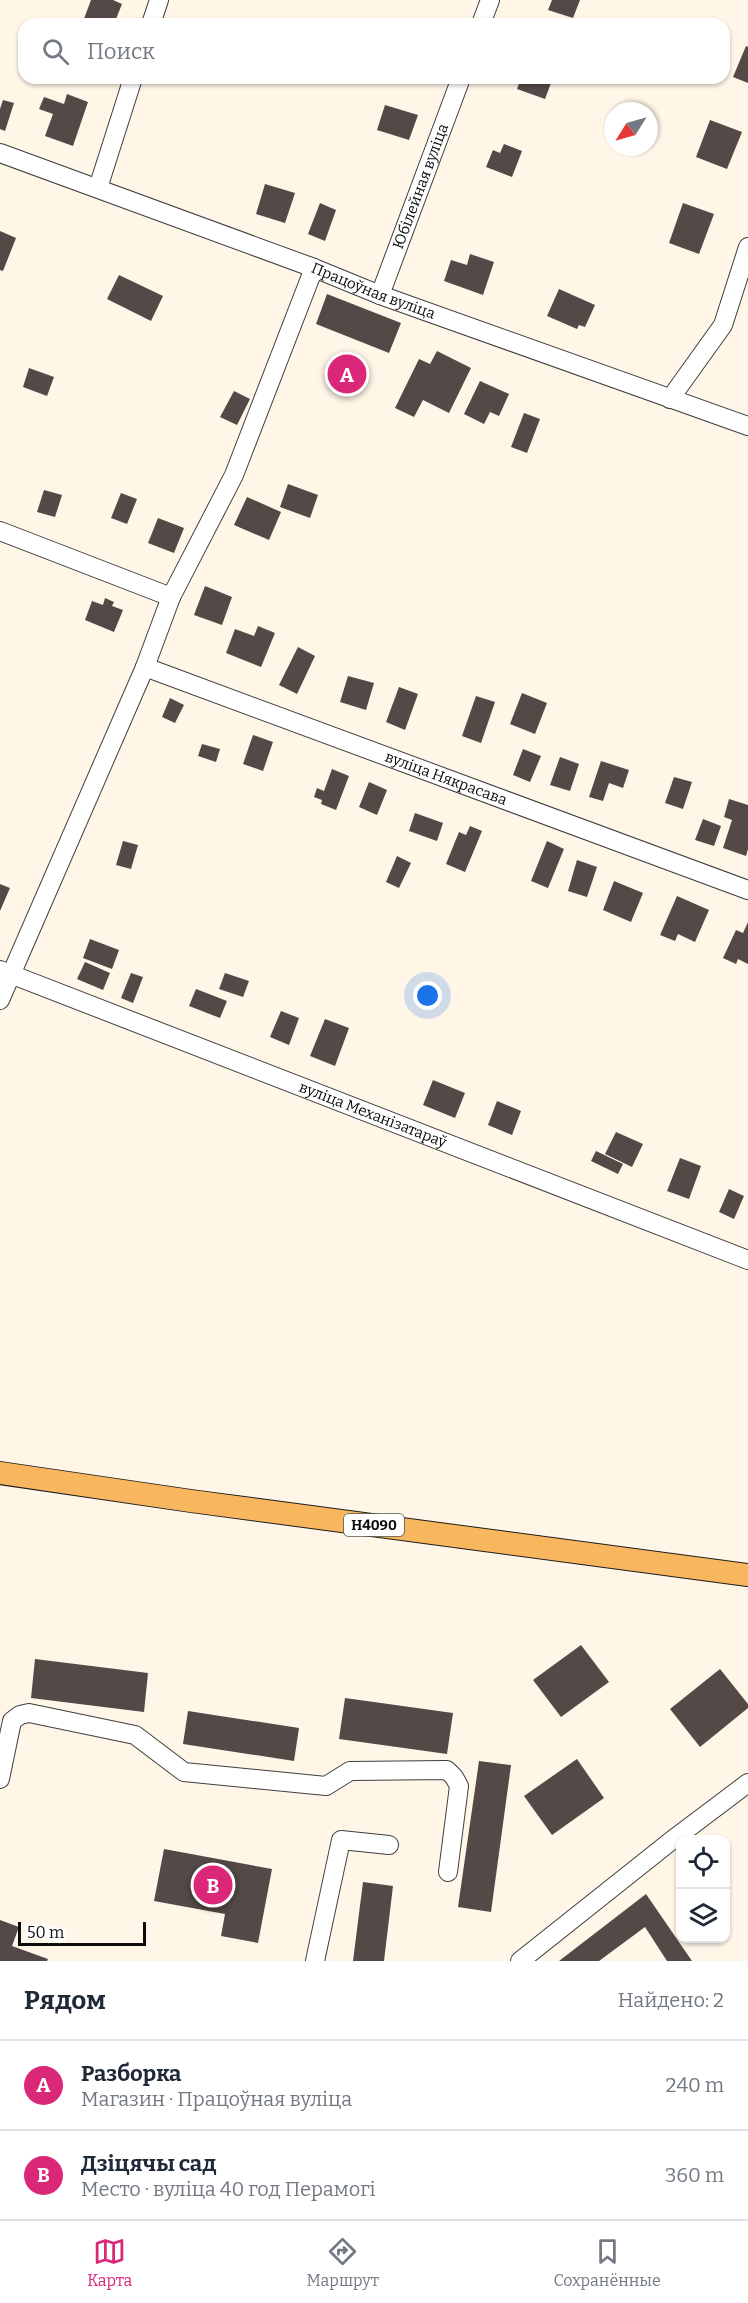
<!DOCTYPE html>
<html lang="ru">
<head>
<meta charset="utf-8">
<style>
	:root { --surface:#fff; --page:#f2f2f3; --text:#1f2937; --muted:#747a83; --line:#e0e1e3; --accent:#db2777 }
	body { margin:0; font-family:Bitter,serif; background:var(--page); color:var(--text) }
	.controls { position:absolute; right:18px; bottom:18px; display:grid; overflow:hidden; border-radius:12px; box-shadow:0 2px 4px #0004 }
	.controls button { width:54px; height:54px; display:grid; place-items:center; padding:0; border:0; border-bottom:2px solid var(--line); background:var(--surface); color:var(--text); font:30px sans-serif }
	.compass { position:absolute; left:604px; top:102px; width:54px; height:54px; border-radius:50%; background:var(--surface); box-shadow:0 2px 4px #0004; rotate:233deg }
	.scale { position:absolute; left:18px; bottom:15px; width:128px; box-sizing:border-box; padding-left:6px; border:3px solid #0b0b0b; border-top:0; font-size:16px; line-height:21px; white-space:nowrap; color:#0b0b0b; -webkit-text-stroke:4px #fff; paint-order:stroke }
	.you { position:absolute; left:428px; top:996px; width:21px; height:21px; margin:-15px; border:4px solid #fff; border-radius:50%; background:#1a73e8; box-shadow:0 0 0 9px #1a73e833 }
	.badge { display:grid; place-items:center; width:39px; height:39px; border-radius:50%; background:var(--accent); color:#fff; font-size:20px; font-weight:700 }
	.pin { position:absolute; translate:-50% -50%; border:3px solid #fff; box-shadow:0 2px 6px #0006 }
	.list { margin:0; padding:0; list-style:none }
	h2 { display:flex; justify-content:space-between; align-items:center; height:78px; margin:0; padding:0 24px; font-size:26px }
	h2 small { font-size:20px; font-weight:400; color:var(--muted) }
	.list li { display:grid; grid-template-columns:39px 1fr auto; gap:18px; align-items:center; box-sizing:border-box; height:90px; padding:0 24px; border-top:2px solid var(--line) }
	.list b { display:block; font-size:22px; white-space:nowrap }
	.list p { margin:0; font-size:20px; white-space:nowrap; color:var(--muted) }
	.list em { font-size:20px; font-style:normal; color:var(--muted) }
	.icon { flex:none; width:33px; height:33px; fill:none; stroke:currentColor; stroke-width:2; stroke-linecap:round; stroke-linejoin:round }
	.map { position:relative; flex:none; width:748px; height:1961px; overflow:hidden }
	.search { position:absolute; background:var(--surface); box-shadow:0 2px 4px #0004; left:18px; right:18px; top:18px; height:66px; display:flex; align-items:center; gap:15px; box-sizing:border-box; padding:0 21px; border-radius:18px; color:var(--muted); font-size:22px }
	.sheet { height:258px; background:var(--surface) }
	nav { display:flex; justify-content:space-around; align-items:center; box-sizing:border-box; height:84px; border-top:2px solid var(--line); background:var(--surface); font-size:16px; color:var(--muted) }
	nav a { display:grid; justify-items:center; gap:3px }
	nav .on { color:var(--accent) }
	.map>svg:first-child { display:block }
	.building { fill:#534a47 }
	.lines { fill:none; stroke-linecap:round; stroke-linejoin:round }
	.minor-casing { stroke:#3e3e3e; stroke-width:20 }
	.major-casing { stroke:#1c1c1c; stroke-width:24 }
	.minor { stroke:#fff; stroke-width:18 }
	.major { stroke:#f8b65f; stroke-width:22 }
	.labels { text-anchor:middle; stroke-width:6; stroke-linejoin:round; paint-order:stroke }
	.shield { fill:#fff; stroke:#545454; stroke-width:1.5 }
	.shield-label { font-size:14px; font-weight:bold; fill:#0b0b0b }
	.street-label { font-size:15px; fill:#0b0b0b; stroke:#fff }
</style>
</head>
<body>
<div class="map">
<svg width="748" height="1961" viewBox="0 0 748 1961">
	<rect width="100%" height="100%" fill="#fff6e8"/>
	<g class="building">
		<polygon points="91,0 113,0 122,4 114,24 82,24"/>
		<polygon points="552,0 580,0 573,18 548,10"/>
		<polygon points="746,46 748,47 748,83 733,77"/>
		<polygon points="521,78 553,78 545,99 517,89"/>
		<polygon points="67,94 88,102 73,146 45,136 53,114 39,109 44,97 64,104"/>
		<polygon points="3,100 14,103 5,131 0,129 0,109"/>
		<polygon points="385,105 418,115 409,140 377,130"/>
		<polygon points="710,120 742,132 727,169 696,157"/>
		<polygon points="504,144 522,151 512,177 486,167 493,150 500,153"/>
		<polygon points="265,184 295,193 285,223 256,214"/>
		<polygon points="320,203 336,210 325,241 308,234"/>
		<polygon points="683,203 714,214 699,254 669,243"/>
		<polygon points="0,231 16,238 3,271 0,270"/>
		<polygon points="470,254 494,262 483,295 444,281 451,260 467,265"/>
		<polygon points="119,275 163,296 151,321 107,299"/>
		<polygon points="559,289 595,305 585,327 579,325 577,329 547,316"/>
		<polygon points="327,294 401,323 389,353 316,324"/>
		<polygon points="437,351 471,368 449,413 423,400 414,417 395,408 419,359 430,364"/>
		<polygon points="29,368 54,377 47,396 23,387"/>
		<polygon points="480,381 509,394 499,416 490,412 484,424 464,414"/>
		<polygon points="234,391 250,399 237,425 220,417"/>
		<polygon points="524,413 540,419 527,453 511,447"/>
		<polygon points="288,484 318,495 310,518 280,507"/>
		<polygon points="44,490 62,495 55,517 37,512"/>
		<polygon points="121,493 137,499 127,524 111,518"/>
		<polygon points="247,497 281,512 269,540 234,525"/>
		<polygon points="158,518 184,528 174,553 148,543"/>
		<polygon points="205,586 232,597 222,625 194,615"/>
		<polygon points="105,598 114,602 112,606 123,610 114,632 85,620 92,601 103,605"/>
		<polygon points="258,626 275,633 261,667 226,653 235,629 254,636"/>
		<polygon points="298,647 315,656 297,694 279,685"/>
		<polygon points="348,676 374,683 366,710 340,702"/>
		<polygon points="399,687 418,694 405,730 386,722"/>
		<polygon points="522,693 547,703 535,734 510,724"/>
		<polygon points="476,696 495,702 481,743 462,736"/>
		<polygon points="170,698 184,705 175,723 162,717"/>
		<polygon points="253,735 273,742 263,771 243,764"/>
		<polygon points="202,744 220,749 216,762 198,756"/>
		<polygon points="523,749 541,756 530,782 513,775"/>
		<polygon points="560,757 579,764 570,791 550,785"/>
		<polygon points="601,761 629,770 623,788 609,783 603,801 589,797"/>
		<polygon points="332,769 349,776 336,810 321,804 322,800 314,797 317,788 324,791"/>
		<polygon points="674,777 692,782 683,809 665,803"/>
		<polygon points="369,782 387,790 377,815 359,807"/>
		<polygon points="729,799 748,805 748,849 746,856 723,848 732,820 724,817"/>
		<polygon points="415,813 443,823 437,841 409,831"/>
		<polygon points="703,819 721,826 714,846 695,840"/>
		<polygon points="470,826 482,831 465,872 446,864 459,832 466,835"/>
		<polygon points="123,841 138,845 131,869 116,865"/>
		<polygon points="547,841 564,849 548,888 531,881"/>
		<polygon points="397,856 411,863 399,888 386,882"/>
		<polygon points="577,860 597,867 587,897 568,891"/>
		<polygon points="614,881 643,893 631,922 603,910"/>
		<polygon points="0,884 10,888 0,911"/>
		<polygon points="677,896 709,910 695,942 678,934 675,941 660,935"/>
		<polygon points="748,922 748,964 738,959 736,964 723,958 736,930 743,933"/>
		<polygon points="90,939 119,950 112,969 83,958"/>
		<polygon points="85,962 110,973 103,990 77,979"/>
		<polygon points="131,973 143,977 133,1003 121,998"/>
		<polygon points="225,973 249,981 243,997 219,989"/>
		<polygon points="196,989 227,1001 220,1018 189,1006"/>
		<polygon points="281,1011 299,1018 289,1045 270,1037"/>
		<polygon points="325,1019 349,1028 335,1066 310,1056"/>
		<polygon points="433,1080 465,1093 455,1118 423,1105"/>
		<polygon points="497,1101 521,1111 512,1135 488,1125"/>
		<polygon points="616,1132 643,1144 632,1167 605,1154"/>
		<polygon points="596,1151 623,1164 618,1174 591,1161"/>
		<polygon points="680,1158 701,1166 689,1199 667,1191"/>
		<polygon points="729,1189 744,1196 734,1219 719,1212"/>
		<polygon points="581,1645 609,1682 561,1717 533,1680"/>
		<polygon points="35,1659 148,1673 144,1712 31,1698"/>
		<polygon points="720,1669 748,1704 748,1708 700,1747 670,1709"/>
		<polygon points="345,1698 453,1713 447,1754 339,1739"/>
		<polygon points="188,1711 299,1728 294,1761 183,1744"/>
		<polygon points="577,1759 604,1798 552,1835 524,1796"/>
		<polygon points="479,1761 511,1765 491,1912 458,1907"/>
		<polygon points="164,1849 272,1869 258,1943 221,1936 225,1914 154,1901"/>
		<polygon points="363,1882 393,1886 384,1961 353,1961"/>
		<polygon points="646,1894 692,1961 667,1961 645,1927 599,1961 559,1961"/>
		<polygon points="0,1920 19,1927 12,1946 48,1959 47,1961 0,1961"/>
	</g>
	<g class="lines">
		<defs>
			<g id="minor">
				<polyline points="151,24 159,0"/>
				<polyline points="481,24 490,0"/>
				<path id="s1" d="M 0,153 L 314,268 L 380,295 L 748,426"/>
				<polyline points="98,188 133,78"/>
				<path id="s2" d="M 380,295 L 461,78"/>
				<polyline points="670,399 723,325 748,247"/>
				<polyline points="0,531 171,597"/>
				<path id="s3" d="M 145,667 L 748,890"/>
				<path id="s4" d="M 0,970 L 748,1260"/>
				<polyline points="0,1000 145,667 171,597 234,475 314,268"/>
				<polyline points="0,1779 12,1721 20,1715 29,1713 135,1735 184,1772 326,1786 350,1771 447,1770 454,1777 459,1786 448,1872"/>
				<polyline points="315,1961 341,1840 389,1845"/>
				<polyline points="520,1961 671,1841 748,1783"/>
			</g>
			<polyline id="major" points="0,1473 191,1501 748,1575"/>
		</defs>
		<use href="#minor" class="minor-casing"/>
		<use href="#major" class="major-casing"/>
		<use href="#minor" class="minor"/>
		<use href="#major" class="major"/>
	</g>
	<g class="labels">
		<rect class="shield" x="344" y="1514" width="60" height="22" rx="4.5"/>
		<g class="shield-label">
			<text x="374" y="1530">Н4090</text>
		</g>
		<g class="street-label">
			<text dy="5" stroke="none"><textPath href="#s2" startOffset="116">Юбілейная вуліца</textPath></text>
			<text dy="5" stroke="none"><textPath href="#s1" startOffset="398">Працоўная вуліца</textPath></text>
			<text dy="5" stroke="none"><textPath href="#s3" startOffset="321">вуліца Някрасава</textPath></text>
			<text dy="5" stroke="none"><textPath href="#s4" startOffset="400">вуліца Механізатараў</textPath></text>
		</g>
	</g>
</svg>
<div class="controls">
<button><svg class="icon" aria-label="locate" viewBox="0 0 24 24"><circle cx="12" cy="12" r="6"/><path d="M12 2v4M12 18v4M2 12h4M18 12h4"/></svg></button>
<button><svg class="icon" aria-label="layers" viewBox="0 0 24 24"><path d="M12 4l9 5-9 5-9-5zM3 14l9 5 9-5"/></svg></button>
</div>
<svg class="compass" viewBox="-18 -18 36 36"><path d="M0-13l5 13h-10z" fill="#e53935"/><path d="M0 13l5-13h-10z" fill="#747a83"/></svg>
<div class="scale">50 m</div>
<div class="you"></div>
<div class="pin badge" style="left:347px;top:374px">A</div>
<div class="pin badge" style="left:213px;top:1885px">B</div>
<div class="search"><svg class="icon" aria-label="search" viewBox="0 0 24 24"><circle cx="10" cy="10" r="6"/><path d="M15 15l6 6"/></svg>Поиск</div>
</div>
<section class="sheet">
<h2>Рядом<small>Найдено: 2</small></h2>
<ul class="list">
<li><span class="badge">A</span><div><b>Разборка</b><p>Магазин · Працоўная вуліца</p></div><em>240 m</em></li>
<li><span class="badge">B</span><div><b>Дзіцячы сад</b><p>Место · вуліца 40 год Перамогі</p></div><em>360 m</em></li>
</ul>
</section>
<nav>
<a class="on"><svg class="icon" aria-label="map" viewBox="0 0 24 24"><path d="M3 6l6-2 6 2 6-2v14l-6 2-6-2-6 2zM9 4v14M15 6v14"/></svg>Карта</a>
<a><svg class="icon" aria-label="directions" viewBox="0 0 24 24"><path d="M12 3l9 9-9 9-9-9zM9 14v-3h6M13 9l2 2-2 2"/></svg>Маршрут</a>
<a><svg class="icon" aria-label="saved" viewBox="0 0 24 24"><path d="M7 4h10v16l-5-4-5 4z"/></svg>Сохранённые</a>
</nav>
</body>
</html>
